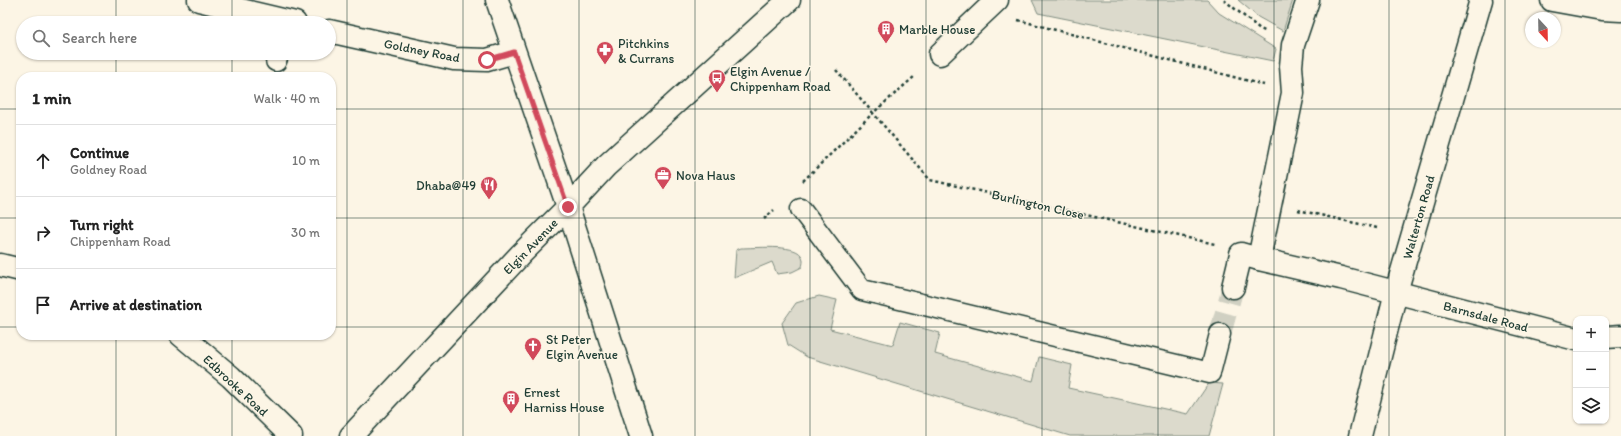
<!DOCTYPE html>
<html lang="en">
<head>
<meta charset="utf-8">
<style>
	:root { --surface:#fff; --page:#f2f2f2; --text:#222; --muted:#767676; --line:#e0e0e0 }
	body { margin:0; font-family:Itim,sans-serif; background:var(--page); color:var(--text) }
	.controls { position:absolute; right:12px; bottom:12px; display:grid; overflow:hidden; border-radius:8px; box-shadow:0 1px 3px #0004 }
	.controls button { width:36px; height:36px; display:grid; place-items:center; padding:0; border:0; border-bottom:1px solid var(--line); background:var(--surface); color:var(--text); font:20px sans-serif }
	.compass { position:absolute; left:1525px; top:12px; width:36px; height:36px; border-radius:50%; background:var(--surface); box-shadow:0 1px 3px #0004; rotate:158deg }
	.stop { position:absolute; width:12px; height:12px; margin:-9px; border:3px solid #d1495b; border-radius:50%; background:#fff }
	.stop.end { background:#d1495b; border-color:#fff; box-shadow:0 1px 4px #0008 }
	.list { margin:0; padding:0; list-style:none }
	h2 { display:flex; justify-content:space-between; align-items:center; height:52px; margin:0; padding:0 16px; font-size:17px }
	h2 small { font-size:13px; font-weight:400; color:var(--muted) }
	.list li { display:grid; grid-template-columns:26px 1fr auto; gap:12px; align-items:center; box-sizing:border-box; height:72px; padding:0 16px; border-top:1px solid var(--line) }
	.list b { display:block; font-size:15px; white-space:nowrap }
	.list p { margin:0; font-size:13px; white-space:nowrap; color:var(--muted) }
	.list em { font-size:13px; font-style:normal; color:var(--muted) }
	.icon { flex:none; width:22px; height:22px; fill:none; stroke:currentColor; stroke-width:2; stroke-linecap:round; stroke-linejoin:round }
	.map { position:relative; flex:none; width:1621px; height:436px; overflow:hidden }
	.search { position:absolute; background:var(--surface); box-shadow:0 1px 3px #0004; left:16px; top:16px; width:320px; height:44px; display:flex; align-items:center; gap:10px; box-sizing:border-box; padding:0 14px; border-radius:22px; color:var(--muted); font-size:15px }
	.panel { position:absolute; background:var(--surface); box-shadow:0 1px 3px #0004; left:16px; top:72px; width:320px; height:268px; border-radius:16px }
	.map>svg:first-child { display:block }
	.green { fill:#dcdacc; stroke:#7e8c80 }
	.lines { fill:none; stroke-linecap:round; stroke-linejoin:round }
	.minor-tunnel { stroke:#d0d0c2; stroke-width:22; stroke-dasharray:22 11; stroke-linecap:butt }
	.service-casing { stroke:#1f3d34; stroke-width:23 }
	.minor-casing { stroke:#1f3d34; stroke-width:25 }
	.tertiary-casing { stroke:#1f3d34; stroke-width:25 }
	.secondary-casing { stroke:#1f3d34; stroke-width:25 }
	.path { stroke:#1f3d34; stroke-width:2.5; stroke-dasharray:3 3; stroke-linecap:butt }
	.service { stroke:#fcf5e5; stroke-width:20 }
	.minor { stroke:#fcf5e5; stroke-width:22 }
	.tertiary { stroke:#fcf5e5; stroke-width:22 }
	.secondary { stroke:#fcf5e5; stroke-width:22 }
	.route { stroke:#d1495b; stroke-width:5 }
	.grid { fill:none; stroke:#1f3d34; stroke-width:1; stroke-opacity:0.55 }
	.labels { text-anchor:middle; stroke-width:3; stroke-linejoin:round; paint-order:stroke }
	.poi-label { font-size:13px; fill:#1f3d34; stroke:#fcf5e5; text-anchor:start }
	.street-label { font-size:13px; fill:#1f3d34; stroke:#fcf5e5 }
</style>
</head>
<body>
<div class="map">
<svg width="1621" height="436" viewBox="0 0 1621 436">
	<rect width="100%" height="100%" fill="#fcf5e5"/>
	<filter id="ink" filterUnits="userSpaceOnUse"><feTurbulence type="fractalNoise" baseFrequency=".025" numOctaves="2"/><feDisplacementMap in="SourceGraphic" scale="8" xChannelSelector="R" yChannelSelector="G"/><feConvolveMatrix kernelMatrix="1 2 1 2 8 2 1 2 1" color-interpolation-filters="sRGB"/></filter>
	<g filter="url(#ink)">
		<g class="green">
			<polygon points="1032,0 1207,0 1219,13 1276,49 1273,61 1038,13"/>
			<polygon points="1238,0 1293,0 1283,31 1258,17"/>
			<path d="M 741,248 C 754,248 794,244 801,255 C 804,259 803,263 802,267 L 792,272 L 777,274 L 772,262 L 734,278 L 736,250 Z"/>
			<polygon points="819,296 837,300 830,329 893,345 900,322 940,333 935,354 1033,381 1039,357 1072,365 1068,388 1188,414 1209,383 1223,384 1209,436 1070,436 807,357 788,345 782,323 796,303"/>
		</g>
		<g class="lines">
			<polyline class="minor-tunnel" points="1220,334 1233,287"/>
			<defs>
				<g id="service">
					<polyline points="276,61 279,53"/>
					<polyline points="801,209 862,290 1210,373 1220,334"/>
				</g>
				<g id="minor">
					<polyline points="199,0 295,23"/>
					<polyline points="1308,0 1293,45 1291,66 1293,93 1259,259 1341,278 1576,339"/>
					<polyline points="1552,0 1602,9 1621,10"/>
					<polyline points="329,31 454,59 487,60 514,52"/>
					<polyline points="940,54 997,0"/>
					<polyline points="0,265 21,270"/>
					<polyline points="1233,287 1241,254 1259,259"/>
					<polyline points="181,335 231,377 291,436"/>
					<polyline points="1606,337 1621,336"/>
					<polyline points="1360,436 1396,292 1481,0"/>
				</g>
				<polyline id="tertiary" points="351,436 521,254 568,207 497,0"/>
				<polyline id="secondary" points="641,436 568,207 606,166 789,0"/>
			</defs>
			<use href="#service" class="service-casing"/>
			<use href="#minor" class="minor-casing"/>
			<use href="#tertiary" class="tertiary-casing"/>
			<use href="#secondary" class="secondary-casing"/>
			<g class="path">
				<polyline points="1224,0 1260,29 1267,32"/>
				<polyline points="1018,20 1264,85"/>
				<polyline points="836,70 873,113 915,76"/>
				<polyline points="803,181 873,113 930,180 1215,244"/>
				<polyline points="1298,210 1377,228"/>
				<polyline points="764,219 774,210"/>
			</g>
			<use href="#service" class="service"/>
			<use href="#minor" class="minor"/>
			<use href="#tertiary" class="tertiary"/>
			<use href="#secondary" class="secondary"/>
		</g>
	</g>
	<g class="lines" filter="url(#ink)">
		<polyline class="route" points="487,60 514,52 568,207"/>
	</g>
	<path class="grid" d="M 116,0 L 116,23M 232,0 L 232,23M 347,0 L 347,436M 463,0 L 463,436M 579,0 L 579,436M 695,0 L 695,436M 810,0 L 810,436M 926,0 L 926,436M 1042,0 L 1042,436M 1158,0 L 1158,436M 1274,0 L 1274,436M 1389,0 L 1389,436M 1505,0 L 1505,436M 116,53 L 116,77M 232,53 L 232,77M 0,109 L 21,109M 331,109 L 1621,109M 0,218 L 21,218M 331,218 L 1621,218M 0,327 L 21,327M 331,327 L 1576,327M 1606,327 L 1621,327M 116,335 L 116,436M 232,335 L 232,436"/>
	<defs>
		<symbol id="building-pin" viewBox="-11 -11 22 30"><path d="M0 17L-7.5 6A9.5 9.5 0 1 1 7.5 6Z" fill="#d1495b" stroke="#fcf5e5"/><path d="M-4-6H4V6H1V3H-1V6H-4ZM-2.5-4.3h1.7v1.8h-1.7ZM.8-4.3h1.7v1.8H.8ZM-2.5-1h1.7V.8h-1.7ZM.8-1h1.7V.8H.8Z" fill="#fff"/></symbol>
		<symbol id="pharmacy-pin" viewBox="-11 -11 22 30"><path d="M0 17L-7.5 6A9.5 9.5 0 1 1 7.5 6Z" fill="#d1495b" stroke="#fcf5e5"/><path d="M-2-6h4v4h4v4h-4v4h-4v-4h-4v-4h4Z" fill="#fff"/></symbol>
		<symbol id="bus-pin" viewBox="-11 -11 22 30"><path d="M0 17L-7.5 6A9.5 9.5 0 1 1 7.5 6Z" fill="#d1495b" stroke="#fcf5e5"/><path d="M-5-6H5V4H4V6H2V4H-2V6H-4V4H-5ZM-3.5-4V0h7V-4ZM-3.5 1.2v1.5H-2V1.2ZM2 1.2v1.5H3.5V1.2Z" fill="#fff"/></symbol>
		<symbol id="office-pin" viewBox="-11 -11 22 30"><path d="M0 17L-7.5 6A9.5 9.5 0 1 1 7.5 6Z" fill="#d1495b" stroke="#fcf5e5"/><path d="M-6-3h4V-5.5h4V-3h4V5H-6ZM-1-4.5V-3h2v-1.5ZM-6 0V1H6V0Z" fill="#fff"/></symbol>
		<symbol id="restaurant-pin" viewBox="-11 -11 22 30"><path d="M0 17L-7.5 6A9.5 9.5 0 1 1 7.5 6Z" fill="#d1495b" stroke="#fcf5e5"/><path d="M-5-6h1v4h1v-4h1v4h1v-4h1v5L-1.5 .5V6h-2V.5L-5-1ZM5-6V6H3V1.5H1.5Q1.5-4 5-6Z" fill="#fff"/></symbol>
		<symbol id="church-pin" viewBox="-11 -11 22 30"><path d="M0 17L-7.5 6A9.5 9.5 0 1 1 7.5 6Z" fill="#d1495b" stroke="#fcf5e5"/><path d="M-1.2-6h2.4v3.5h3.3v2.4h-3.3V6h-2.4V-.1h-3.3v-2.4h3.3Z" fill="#fff"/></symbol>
	</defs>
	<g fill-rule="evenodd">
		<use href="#building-pin" x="876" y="19" width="20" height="27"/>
		<use href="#pharmacy-pin" x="595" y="40" width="20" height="27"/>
		<use href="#bus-pin" x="707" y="68" width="20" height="27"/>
		<use href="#office-pin" x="653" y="165" width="20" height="27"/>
		<use href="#restaurant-pin" x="479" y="175" width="20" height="27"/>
		<use href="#church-pin" x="523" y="336" width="20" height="27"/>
		<use href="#building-pin" x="501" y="389" width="20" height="27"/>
	</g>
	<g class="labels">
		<g class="poi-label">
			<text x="899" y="34">Marble House</text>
			<text x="618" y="48">Pitchkins<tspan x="618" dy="15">&amp; Currans</tspan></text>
			<text x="730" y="76">Elgin Avenue /<tspan x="730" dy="15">Chippenham Road</tspan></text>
			<text x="676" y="180">Nova Haus</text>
			<text x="476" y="190" text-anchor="end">Dhaba@49</text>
			<text x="546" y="344">St Peter<tspan x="546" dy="15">Elgin Avenue</tspan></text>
			<text x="524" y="397">Ernest<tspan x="524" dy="15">Harniss House</tspan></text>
		</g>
		<g class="street-label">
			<text transform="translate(422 50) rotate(11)" y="5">Goldney Road</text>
			<text transform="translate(1038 204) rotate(13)" y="5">Burlington Close</text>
			<text transform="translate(1418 217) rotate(-74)" y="5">Walterton Road</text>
			<text transform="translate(530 246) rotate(-46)" y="5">Elgin Avenue</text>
			<text transform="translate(1486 316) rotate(15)" y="5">Barnsdale Road</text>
			<text transform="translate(236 385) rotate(43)" y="5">Edbrooke Road</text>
		</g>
	</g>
</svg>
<div class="controls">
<button>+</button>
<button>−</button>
<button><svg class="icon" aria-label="layers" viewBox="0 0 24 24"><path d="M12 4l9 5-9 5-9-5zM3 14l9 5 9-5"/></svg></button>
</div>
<svg class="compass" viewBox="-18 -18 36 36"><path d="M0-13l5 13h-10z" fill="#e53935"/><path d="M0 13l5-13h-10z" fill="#767676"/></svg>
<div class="stop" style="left:487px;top:60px"></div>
<div class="stop end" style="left:568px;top:207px"></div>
<div class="search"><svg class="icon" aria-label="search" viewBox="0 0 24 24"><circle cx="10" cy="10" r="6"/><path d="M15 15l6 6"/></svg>Search here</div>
<section class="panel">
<h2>1 min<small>Walk · 40 m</small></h2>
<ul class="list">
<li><svg class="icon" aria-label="ahead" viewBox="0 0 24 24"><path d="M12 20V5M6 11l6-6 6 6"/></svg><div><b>Continue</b><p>Goldney Road</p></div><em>10 m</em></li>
<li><svg class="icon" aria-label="right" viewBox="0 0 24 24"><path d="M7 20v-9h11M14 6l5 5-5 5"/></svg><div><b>Turn right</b><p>Chippenham Road</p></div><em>30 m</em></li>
<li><svg class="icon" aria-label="arrive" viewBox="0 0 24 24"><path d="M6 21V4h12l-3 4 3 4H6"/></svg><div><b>Arrive at destination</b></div></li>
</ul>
</section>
</div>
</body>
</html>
